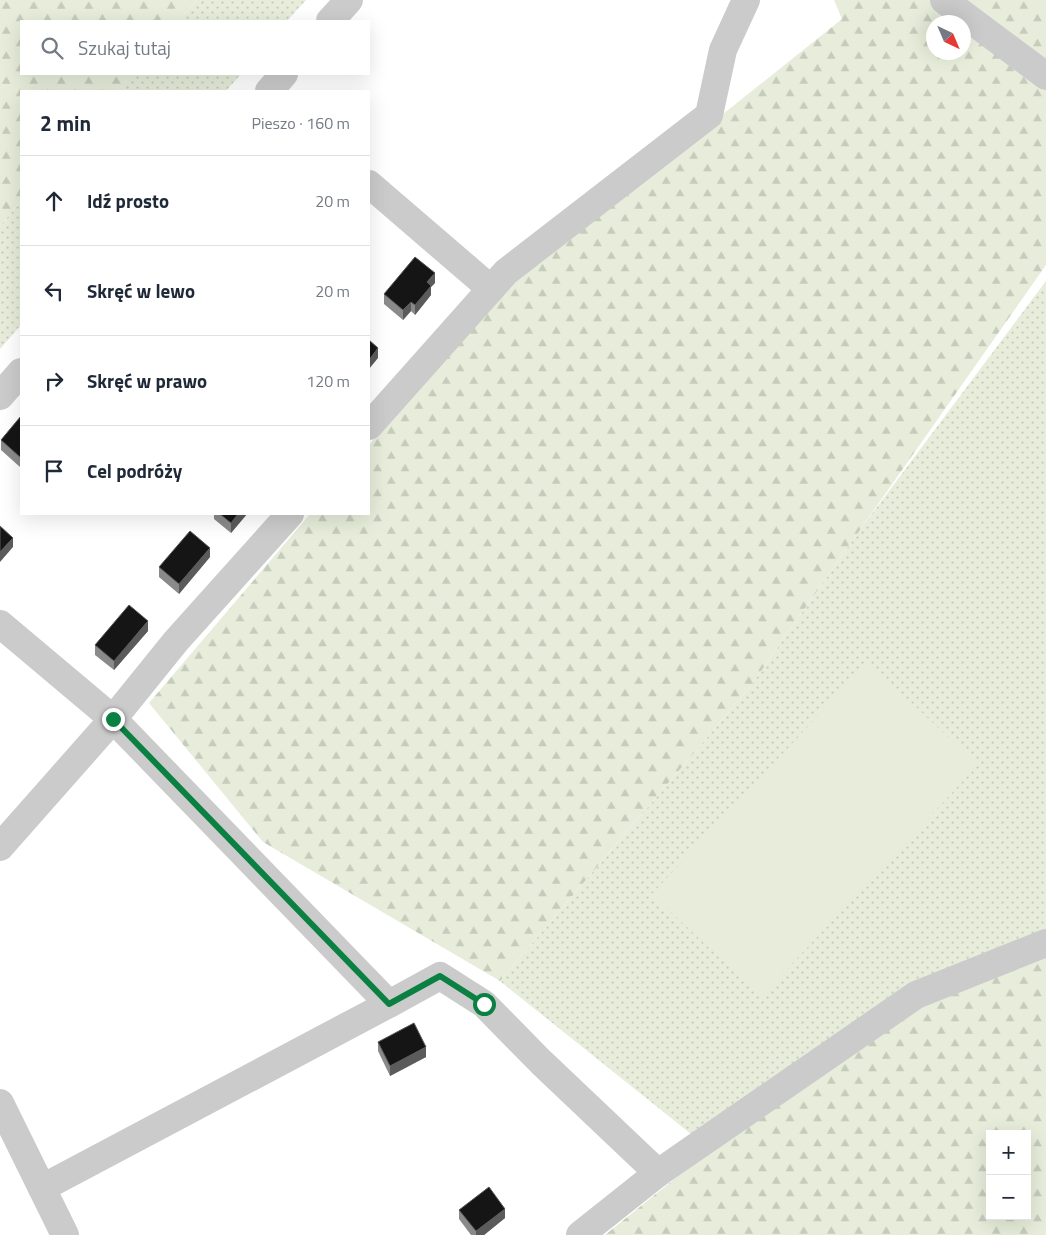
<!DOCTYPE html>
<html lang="pl">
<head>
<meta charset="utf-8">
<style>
	:root { --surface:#fff; --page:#f2f2f3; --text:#1f2937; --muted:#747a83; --line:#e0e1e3 }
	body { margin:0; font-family:"Titillium Web",sans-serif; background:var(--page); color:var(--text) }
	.controls { position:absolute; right:15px; bottom:15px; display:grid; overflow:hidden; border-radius:0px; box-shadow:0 5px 20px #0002 }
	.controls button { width:45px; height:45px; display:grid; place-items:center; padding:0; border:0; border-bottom:1px solid var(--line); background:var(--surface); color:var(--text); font:25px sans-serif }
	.compass { position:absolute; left:926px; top:15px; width:45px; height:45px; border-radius:50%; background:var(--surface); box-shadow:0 5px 20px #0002; rotate:136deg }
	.stop { position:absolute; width:15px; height:15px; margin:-11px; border:4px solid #0b8043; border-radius:50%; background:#fff }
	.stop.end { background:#0b8043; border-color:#fff; box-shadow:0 1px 5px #0008 }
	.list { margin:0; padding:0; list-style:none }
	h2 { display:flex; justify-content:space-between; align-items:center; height:65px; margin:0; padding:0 20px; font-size:21px }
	h2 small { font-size:16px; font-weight:400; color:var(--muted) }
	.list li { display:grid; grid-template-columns:32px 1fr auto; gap:15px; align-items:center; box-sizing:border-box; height:90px; padding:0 20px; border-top:1px solid var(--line) }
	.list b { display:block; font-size:19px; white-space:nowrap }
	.list em { font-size:16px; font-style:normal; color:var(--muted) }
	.icon { flex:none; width:28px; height:28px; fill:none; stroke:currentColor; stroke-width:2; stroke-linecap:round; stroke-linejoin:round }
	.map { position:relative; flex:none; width:1046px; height:1235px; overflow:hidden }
	.search { position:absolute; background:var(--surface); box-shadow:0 5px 20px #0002; left:20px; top:20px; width:350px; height:55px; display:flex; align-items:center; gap:12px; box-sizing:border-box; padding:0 18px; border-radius:0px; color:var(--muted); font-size:19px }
	.panel { position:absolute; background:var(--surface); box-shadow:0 5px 20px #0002; left:20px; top:90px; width:350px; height:425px; border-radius:0px }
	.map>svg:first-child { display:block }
	.grass { fill:url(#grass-dots) }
	.forest { fill:url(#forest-firs); fill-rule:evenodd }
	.park { fill:#e7edda }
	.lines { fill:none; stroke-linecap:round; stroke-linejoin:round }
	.minor { stroke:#cbcbcb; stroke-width:28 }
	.wall { fill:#8a8a8a }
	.shaded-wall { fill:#5b5b5b }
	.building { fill:#151515; stroke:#5b5b5b }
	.route { stroke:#0b8043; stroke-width:6 }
</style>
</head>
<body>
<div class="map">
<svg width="1046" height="1235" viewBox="0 0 1046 1235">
	<defs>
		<pattern id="grass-dots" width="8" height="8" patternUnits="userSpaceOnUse" patternTransform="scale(1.25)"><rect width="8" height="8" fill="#e7edda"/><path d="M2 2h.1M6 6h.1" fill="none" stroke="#c6ccbb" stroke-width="1.8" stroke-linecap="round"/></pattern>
		<pattern id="forest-firs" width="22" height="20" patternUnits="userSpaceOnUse" patternTransform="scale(1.25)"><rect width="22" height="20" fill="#e7edda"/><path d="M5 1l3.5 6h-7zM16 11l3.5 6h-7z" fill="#c6ccbb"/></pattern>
	</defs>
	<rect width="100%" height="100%" fill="#fff"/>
	<g class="grass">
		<polygon points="197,0 306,0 287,21 178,21"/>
		<polygon points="132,74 241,74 226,91 117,91"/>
		<polygon points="21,201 21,325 0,349 0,226"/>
		<polygon points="1046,281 1046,934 696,1138 500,981 749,688 862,527"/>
	</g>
	<g class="forest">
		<polygon points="0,0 197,0 178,21 21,21 21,74 132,74 117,91 21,91 21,201 0,226"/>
		<path d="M 834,0 L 1046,0 L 1046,265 L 749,688 L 500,981 L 263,842 L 149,703 L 310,514 L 369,514 L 369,445 L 493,298 L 842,19 ZM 934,22 L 964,22 L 964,52 L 934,52 Z"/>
		<path d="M 1046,954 L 1046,1235 L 605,1235 L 709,1151 L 913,1005 ZM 990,1134 L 1027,1134 L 1027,1216 L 990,1216 Z"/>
	</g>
	<polygon class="park" points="868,662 978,765 761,997 652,894"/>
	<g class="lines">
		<g class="minor">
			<polyline points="944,0 1046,76"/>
			<polyline points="330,21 349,0"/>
			<polyline points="269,91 284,74"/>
			<polyline points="369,184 491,289"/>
			<polyline points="0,396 21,372"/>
			<polyline points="369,426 506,272 709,115 723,50 746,0"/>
			<polyline points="0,624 113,719 389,1004 440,976 484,1004 541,1062 658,1173"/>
			<polyline points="0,847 113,719 176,641 290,514"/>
			<polyline points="0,1103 65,1235"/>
			<polyline points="42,1188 389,1004"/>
			<polyline points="580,1235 658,1173 916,995 1046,943"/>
		</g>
	</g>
	<g class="wall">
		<polygon points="435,283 431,287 431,295 415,315 411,311 403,320 384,304 384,294"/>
		<polygon points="21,416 21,466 20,467 1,450 1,440"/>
		<polygon points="214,514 247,514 231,533 214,519"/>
		<polygon points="210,557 179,594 159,577 159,567"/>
		<polygon points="148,631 114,670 95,655 95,645"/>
		<polygon points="378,1042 426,1057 390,1076 378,1051"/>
		<polygon points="459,1210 505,1218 484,1235 471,1235 459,1219"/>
	</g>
	<g class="shaded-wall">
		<polygon points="435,273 435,283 431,287 431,295 415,315 415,305 427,282"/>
		<polygon points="411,302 411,311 403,320 403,310"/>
		<polygon points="378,348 378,358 369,369 369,360"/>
		<polygon points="21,456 21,466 20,467 20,457"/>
		<polygon points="238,514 247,514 231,533 231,523"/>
		<polygon points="13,538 13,547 0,562 0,552"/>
		<polygon points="210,548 210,557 179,594 179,584"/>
		<polygon points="148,621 148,631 114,670 114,661"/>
		<polygon points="426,1047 426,1057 390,1076 390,1066"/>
		<polygon points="505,1209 505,1218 484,1235 476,1235 476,1231"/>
	</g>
	<g class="building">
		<polygon points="415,257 435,273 427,282 431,286 415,305 411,302 403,310 384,294"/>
		<polygon points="369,340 378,348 369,360"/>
		<polygon points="21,416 21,456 20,457 1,440"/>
		<polygon points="220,514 238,514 231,523"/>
		<polygon points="0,526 13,538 0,552"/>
		<polygon points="190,531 210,548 179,584 159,567"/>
		<polygon points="129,605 148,621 114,661 95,645"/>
		<polygon points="414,1023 426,1047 390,1066 378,1042"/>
		<polygon points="489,1187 505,1209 476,1231 459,1210"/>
	</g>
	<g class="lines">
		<polyline class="route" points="113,719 389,1004 440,976 484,1004"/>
	</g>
</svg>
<div class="controls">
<button>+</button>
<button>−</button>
</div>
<svg class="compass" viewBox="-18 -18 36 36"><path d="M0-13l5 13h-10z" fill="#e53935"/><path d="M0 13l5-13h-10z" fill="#747a83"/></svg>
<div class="stop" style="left:484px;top:1004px"></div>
<div class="stop end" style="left:113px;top:719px"></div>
<div class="search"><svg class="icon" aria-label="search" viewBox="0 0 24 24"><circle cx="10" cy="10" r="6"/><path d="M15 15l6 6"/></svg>Szukaj tutaj</div>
<section class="panel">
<h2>2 min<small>Pieszo · 160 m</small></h2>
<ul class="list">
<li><svg class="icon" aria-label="ahead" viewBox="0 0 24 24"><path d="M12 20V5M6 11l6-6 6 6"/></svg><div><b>Idź prosto</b></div><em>20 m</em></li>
<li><svg class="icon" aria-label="left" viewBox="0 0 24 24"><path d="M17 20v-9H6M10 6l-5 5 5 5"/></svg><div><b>Skręć w lewo</b></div><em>20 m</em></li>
<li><svg class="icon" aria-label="right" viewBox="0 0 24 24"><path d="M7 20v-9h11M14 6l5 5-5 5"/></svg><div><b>Skręć w prawo</b></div><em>120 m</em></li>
<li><svg class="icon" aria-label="arrive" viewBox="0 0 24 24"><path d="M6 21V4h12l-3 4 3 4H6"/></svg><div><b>Cel podróży</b></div></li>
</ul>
</section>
</div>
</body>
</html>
